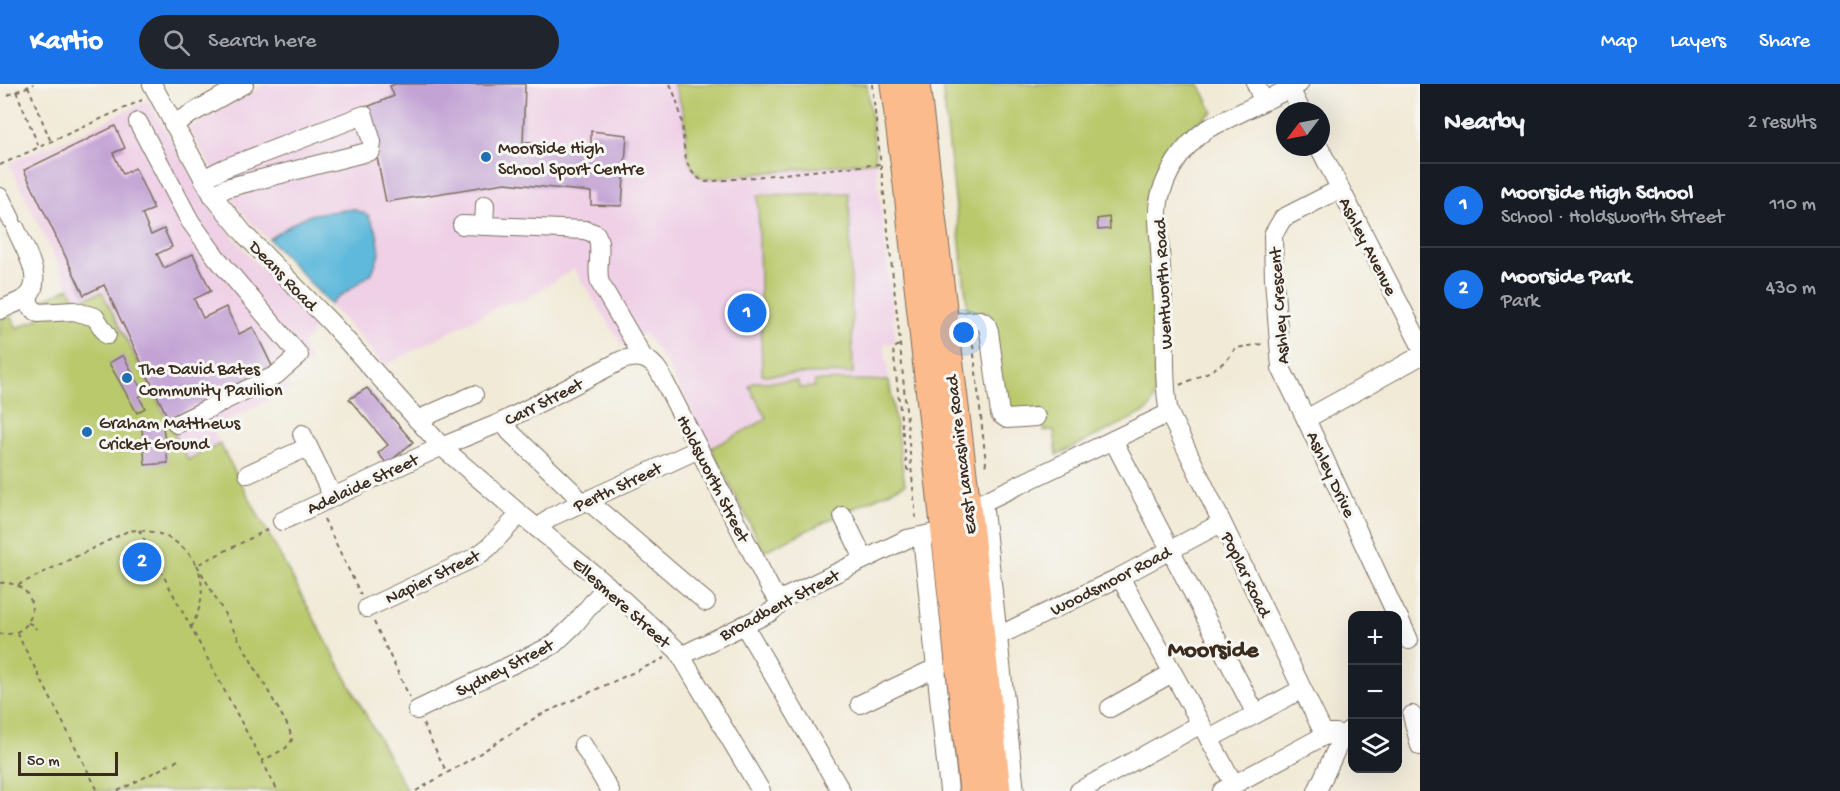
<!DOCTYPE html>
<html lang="en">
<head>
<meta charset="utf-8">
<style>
	:root { --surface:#171b24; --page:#20242c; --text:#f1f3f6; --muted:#9ea1a6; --line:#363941; --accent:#1a73e8 }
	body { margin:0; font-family:"Gochi Hand",sans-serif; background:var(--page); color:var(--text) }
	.controls { position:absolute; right:18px; bottom:18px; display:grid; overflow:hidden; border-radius:12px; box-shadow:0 6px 24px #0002 }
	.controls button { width:54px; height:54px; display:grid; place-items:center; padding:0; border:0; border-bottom:2px solid var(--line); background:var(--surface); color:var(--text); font:30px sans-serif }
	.compass { position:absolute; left:1276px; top:18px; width:54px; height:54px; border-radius:50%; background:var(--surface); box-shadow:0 6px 24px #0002; rotate:238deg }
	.scale { position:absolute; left:18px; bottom:15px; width:100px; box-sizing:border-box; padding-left:6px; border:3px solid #3b2a1e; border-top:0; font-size:16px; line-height:21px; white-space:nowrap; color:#3b2a1e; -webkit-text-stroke:4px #f6f6f2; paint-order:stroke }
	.you { position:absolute; left:964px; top:249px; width:21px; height:21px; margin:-15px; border:4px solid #fff; border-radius:50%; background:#1a73e8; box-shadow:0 0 0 9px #1a73e833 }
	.badge { display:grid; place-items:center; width:39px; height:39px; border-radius:50%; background:var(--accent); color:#fff; font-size:20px; font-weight:700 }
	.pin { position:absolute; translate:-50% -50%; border:3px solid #fff; box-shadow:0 2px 6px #0006 }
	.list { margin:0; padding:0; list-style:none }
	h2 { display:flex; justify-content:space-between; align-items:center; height:78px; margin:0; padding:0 24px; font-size:26px }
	h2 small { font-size:20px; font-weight:400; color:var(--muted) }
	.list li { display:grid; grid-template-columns:39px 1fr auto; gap:18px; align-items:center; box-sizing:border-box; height:84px; padding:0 24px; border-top:2px solid var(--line) }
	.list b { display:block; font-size:22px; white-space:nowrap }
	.list p { margin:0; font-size:20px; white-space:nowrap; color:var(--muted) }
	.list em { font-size:20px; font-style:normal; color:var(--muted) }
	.icon { flex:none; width:33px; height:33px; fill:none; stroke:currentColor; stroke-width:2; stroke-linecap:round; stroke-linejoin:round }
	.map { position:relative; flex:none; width:1420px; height:707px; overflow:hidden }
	header { display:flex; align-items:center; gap:36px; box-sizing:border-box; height:84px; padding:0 30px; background:var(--accent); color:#fff }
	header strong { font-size:28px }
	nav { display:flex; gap:33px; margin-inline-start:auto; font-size:21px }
	.search { width:420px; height:54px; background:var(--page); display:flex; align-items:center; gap:15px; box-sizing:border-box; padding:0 21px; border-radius:33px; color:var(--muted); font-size:22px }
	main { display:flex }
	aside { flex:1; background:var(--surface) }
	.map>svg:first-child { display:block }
	.built { fill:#efd0e6 }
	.green { fill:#b9c96c; stroke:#7a7a45; stroke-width:1.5 }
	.water { fill:#5eb9dc; stroke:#4c727d; stroke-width:1.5 }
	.building { fill:#c3a3d4 }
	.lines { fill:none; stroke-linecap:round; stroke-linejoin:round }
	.minor-casing { stroke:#7b6d5f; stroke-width:20 }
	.highway-casing { stroke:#7b6d5f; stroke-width:29 }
	.path { stroke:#7b6d5f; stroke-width:2; stroke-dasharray:4.5 4.5; stroke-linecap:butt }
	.minor { stroke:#fff; stroke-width:18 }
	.highway { stroke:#fbbb8c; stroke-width:27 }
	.poi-dot { fill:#1f6fb2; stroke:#f6f6f2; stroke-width:2 }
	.labels { text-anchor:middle; stroke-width:6; stroke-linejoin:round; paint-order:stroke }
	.poi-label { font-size:18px; fill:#3b2a1e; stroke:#f6f6f2; text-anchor:start }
	.street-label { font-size:18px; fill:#3b2a1e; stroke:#f6f6f2 }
	.district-label { font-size:24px; font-weight:bold; fill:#3b2a1e; stroke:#f6f6f2 }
</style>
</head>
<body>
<header>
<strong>Kartio</strong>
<div class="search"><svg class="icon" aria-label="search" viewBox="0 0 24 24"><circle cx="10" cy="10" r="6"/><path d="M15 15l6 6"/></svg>Search here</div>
<nav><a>Map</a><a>Layers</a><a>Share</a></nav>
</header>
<main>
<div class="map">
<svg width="1420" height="707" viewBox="0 0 1420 707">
	<rect width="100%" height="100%" fill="#f6f6f2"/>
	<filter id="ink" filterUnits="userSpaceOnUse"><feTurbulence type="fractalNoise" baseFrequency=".0167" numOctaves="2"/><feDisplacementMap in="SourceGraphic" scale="12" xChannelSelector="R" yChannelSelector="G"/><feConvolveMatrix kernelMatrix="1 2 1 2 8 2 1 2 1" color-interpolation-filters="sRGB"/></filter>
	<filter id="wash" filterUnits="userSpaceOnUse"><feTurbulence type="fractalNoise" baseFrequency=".008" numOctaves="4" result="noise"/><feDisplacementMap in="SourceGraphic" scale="24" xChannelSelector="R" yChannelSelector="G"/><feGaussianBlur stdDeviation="1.35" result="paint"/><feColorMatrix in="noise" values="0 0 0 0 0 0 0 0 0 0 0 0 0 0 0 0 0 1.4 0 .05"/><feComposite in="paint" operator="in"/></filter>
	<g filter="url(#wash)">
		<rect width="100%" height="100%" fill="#f1ead7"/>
		<g class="built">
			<polygon points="266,0 867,0 896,259 884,260 905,400 764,467 667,280 644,249 623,262 574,185 526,215 501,221 384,282 361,254 239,125 221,100 188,44"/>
			<polygon points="148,16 213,128 250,173 314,239 311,251 302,259 311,279 285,293 291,305 212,344 220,359 188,376 102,208 76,217 9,79 75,52"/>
		</g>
		<g class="green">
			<path d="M 673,0 L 867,0 L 876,77 L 705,95 C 683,84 688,60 685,41 C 683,26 680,13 673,0 Z"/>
			<path d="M 942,0 L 1199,0 L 1213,28 C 1181,47 1157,77 1148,114 C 1144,132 1149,155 1150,173 C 1153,213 1156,253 1155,293 C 1155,305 1156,318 1147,327 L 1057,371 L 1054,346 L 1044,347 L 1041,326 L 1006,330 L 991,234 L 987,228 L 968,229 Z"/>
			<polygon points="849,109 853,289 762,291 758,111"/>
			<polygon points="69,204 76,217 102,208 188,376 220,360 407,707 0,707 0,236 7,232 12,234 17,244 40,234 34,220"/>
			<polygon points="858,296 889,297 905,400 764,467 711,364 767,335 749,302 755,298 798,297 799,304 814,303 815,297"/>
		</g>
		<polygon class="water" points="353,125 368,131 377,149 380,168 372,189 330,220 269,155 298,136 313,130"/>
		<g id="blocks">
			<g class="building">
				<polygon points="395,0 525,0 523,60 524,58 591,65 591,47 627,51 622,122 591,121 591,108 505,99 386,118 367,23 394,12 390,2"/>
				<polygon points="115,42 125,64 113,69 123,90 135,84 154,125 142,130 151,151 164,145 172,163 157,170 164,184 193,170 211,207 194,215 203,234 226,223 239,250 253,243 273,284 168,334 104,201 84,211 24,86"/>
				<polygon points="1109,133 1110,145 1098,146 1097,135"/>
				<polygon points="123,271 144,310 139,313 145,324 137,329 109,279"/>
				<polygon points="367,304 413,358 387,380 378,369 388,361 349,315"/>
				<polygon points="163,343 168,379 145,381 142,344"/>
			</g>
		</g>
	</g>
	<g filter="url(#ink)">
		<use href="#blocks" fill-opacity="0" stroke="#7b6d5f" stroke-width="1.5"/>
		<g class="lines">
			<defs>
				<g id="minor">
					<polyline points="152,0 213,112 246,152 331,239 442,363 520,430 607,501 678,567 761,707"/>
					<polyline points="1256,0 1263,17"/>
					<path d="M 1299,0 L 1207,45 C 1186,60 1171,81 1162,106 C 1155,125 1159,145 1160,165 C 1161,189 1163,214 1164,238 C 1166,268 1163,300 1169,329 L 1325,652"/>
					<polyline points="1290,4 1301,27"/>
					<polyline points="138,38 190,137 216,173 299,271 276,291 177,340"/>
					<polyline points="173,40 244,0"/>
					<polyline points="1319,63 1420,260"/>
					<polyline points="203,95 225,84 364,31 372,58 371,67 226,104 213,112"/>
					<polyline points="0,113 11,135"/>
					<path d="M 462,141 L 585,146 L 596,150 C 604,164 595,183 600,199 L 643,273"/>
					<polyline points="484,141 485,121"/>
					<polyline points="28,212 30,222 38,229 74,227 95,233 107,251"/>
					<path d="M 0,226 C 8,222 20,218 27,213 C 46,196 23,163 16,145"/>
					<polyline points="944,240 980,236 986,239 989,247 1000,330 1007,335 1036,333"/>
					<polyline points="1306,335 1281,284 1274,195 1273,151 1283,134 1340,105"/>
					<polyline points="417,336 474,311"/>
					<polyline points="502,338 510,348 572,407 581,419"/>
					<polyline points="302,350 333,413"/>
					<polyline points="1113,356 1256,630 1209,655"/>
					<polyline points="248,390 308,363"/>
					<polyline points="587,416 706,518"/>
					<polyline points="983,418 1015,707"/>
					<polyline points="973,423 1169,329"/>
					<polyline points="843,432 864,475"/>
					<path d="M 282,437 L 436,365 L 502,338 L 622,276 C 639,271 650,273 660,289 L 771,506 L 781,518"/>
					<polyline points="538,445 551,433 699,365"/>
					<polyline points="922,452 949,707"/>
					<polyline points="1120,493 1234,700"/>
					<polyline points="367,524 476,473 489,463 520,430"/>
					<polyline points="1397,532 1306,335 1420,272"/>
					<polyline points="1398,532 1409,556"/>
					<polyline points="744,541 841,707"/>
					<polyline points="998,552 1120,493 1221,439"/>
					<polyline points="681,572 771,528 786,513 907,455 944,447"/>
					<polyline points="860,620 927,588 937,585"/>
					<polyline points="1110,624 1172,589"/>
					<polyline points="417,626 553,561 574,541 607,501"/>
					<polyline points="1256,630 1302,605"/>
					<polyline points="1412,631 1420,662"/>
					<polyline points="583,661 610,707"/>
					<polyline points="1079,707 1201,640"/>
					<polyline points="1222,707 1329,649 1336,649 1343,651"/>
					<polyline points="1317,707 1343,651 1351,645"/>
				</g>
				<g id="highway">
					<polyline points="894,0 907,100 973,707"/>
					<polyline points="916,0 969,439 997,707"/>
				</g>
			</defs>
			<use href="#minor" class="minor-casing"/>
			<use href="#highway" class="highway-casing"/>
			<g class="path">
				<path d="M 670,0 C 676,13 680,26 682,40 C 685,62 681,87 705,98 L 880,80"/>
				<polyline points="872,0 899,249 916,436"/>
				<polyline points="28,2 51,58"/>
				<polyline points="16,7 39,63"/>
				<polyline points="8,11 34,0"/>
				<polyline points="0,81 142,16"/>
				<polyline points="969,253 972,256 973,261 986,379 985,382 982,383"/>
				<polyline points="899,261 893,265 907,385 912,389"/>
				<path d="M 1180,301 C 1200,291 1226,284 1235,264 L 1263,260"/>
				<polyline points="324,435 361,511"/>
				<polyline points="139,446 278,707"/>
				<polyline points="197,481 289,644 292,656 286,664 262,677"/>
				<path d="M 0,499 C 42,495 43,554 0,550"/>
				<path d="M 18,501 L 128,447 C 156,443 183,457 197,481 L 269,445"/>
				<polyline points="374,538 410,614"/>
				<polyline points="28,539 34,541 36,545"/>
				<path d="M 191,544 C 201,524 205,508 199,487"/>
				<polyline points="17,549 98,707"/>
				<polyline points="423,640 447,689"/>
				<polyline points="118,707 180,675"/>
				<polyline points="416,707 471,675 538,632 665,574"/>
			</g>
			<use href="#minor" class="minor"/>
			<use href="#highway" class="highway"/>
		</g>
	</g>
	<g class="poi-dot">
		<circle cx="486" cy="73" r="6"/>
		<circle cx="127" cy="294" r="6"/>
		<circle cx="87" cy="348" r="6"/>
	</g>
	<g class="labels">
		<g class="poi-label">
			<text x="498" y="69">Moorside High<tspan x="498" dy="21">School Sport Centre</tspan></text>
			<text x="139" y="290">The David Bates<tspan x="139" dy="21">Community Pavilion</tspan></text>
			<text x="99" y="344">Graham Matthews<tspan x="99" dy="21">Cricket Ground</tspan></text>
		</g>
		<g class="street-label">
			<text transform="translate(1369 162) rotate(63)" y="6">Ashley Avenue</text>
			<text transform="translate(284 191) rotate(46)" y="6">Deans Road</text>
			<text transform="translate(1162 200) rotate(-93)" y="6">Wentworth Road</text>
			<text transform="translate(1278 222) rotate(-94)" y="6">Ashley Crescent</text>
			<text transform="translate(543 317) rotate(-27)" y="6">Carr Street</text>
			<text transform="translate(960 371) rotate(-97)" y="6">East Lancashire Road</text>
			<text transform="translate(1332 390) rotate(65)" y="6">Ashley Drive</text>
			<text transform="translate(714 394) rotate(63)" y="6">Holdsworth Street</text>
			<text transform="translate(362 399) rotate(-25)" y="6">Adelaide Street</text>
			<text transform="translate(617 402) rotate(-25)" y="6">Perth Street</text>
			<text transform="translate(1247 490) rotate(64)" y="6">Poplar Road</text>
			<text transform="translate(432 492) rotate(-26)" y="6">Napier Street</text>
			<text transform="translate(1110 496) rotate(-27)" y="6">Woodsmoor Road</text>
			<text transform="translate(622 518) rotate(42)" y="6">Ellesmere Street</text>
			<text transform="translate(779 520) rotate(-28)" y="6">Broadbent Street</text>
			<text transform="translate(504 583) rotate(-27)" y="6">Sydney Street</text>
		</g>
		<g class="district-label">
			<text x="1213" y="572">Moorside</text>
		</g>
	</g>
</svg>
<div class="controls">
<button>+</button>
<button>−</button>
<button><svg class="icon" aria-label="layers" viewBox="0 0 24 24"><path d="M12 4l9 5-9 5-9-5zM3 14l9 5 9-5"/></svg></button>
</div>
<svg class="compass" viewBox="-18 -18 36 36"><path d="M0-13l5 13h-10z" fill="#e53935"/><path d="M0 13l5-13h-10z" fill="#9ea1a6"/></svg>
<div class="scale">50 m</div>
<div class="you"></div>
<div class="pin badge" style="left:747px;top:229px">1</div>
<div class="pin badge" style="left:142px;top:478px">2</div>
</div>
<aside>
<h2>Nearby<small>2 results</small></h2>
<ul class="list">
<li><span class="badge">1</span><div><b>Moorside High School</b><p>School · Holdsworth Street</p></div><em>110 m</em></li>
<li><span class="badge">2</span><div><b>Moorside Park</b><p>Park</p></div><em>430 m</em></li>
</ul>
</aside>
</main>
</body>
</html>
